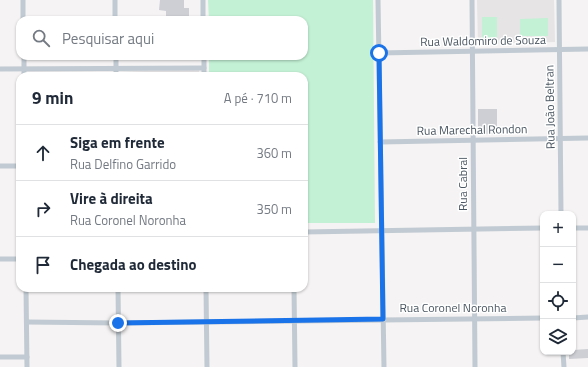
<!DOCTYPE html>
<html lang="pt">
<head>
<meta charset="utf-8">
<style>
	:root { --surface:#fff; --page:#f6f6f7; --text:#1f2937; --muted:#747a83; --line:#e0e1e3 }
	body { margin:0; font-family:"Titillium Web",sans-serif; background:var(--page); color:var(--text) }
	.controls { position:absolute; right:12px; bottom:12px; display:grid; overflow:hidden; border-radius:8px; box-shadow:0 1px 3px #0004 }
	.controls button { width:36px; height:36px; display:grid; place-items:center; padding:0; border:0; border-bottom:1px solid var(--line); background:var(--surface); color:var(--text); font:20px sans-serif }
	.stop { position:absolute; width:12px; height:12px; margin:-9px; border:3px solid #1a73e8; border-radius:50%; background:#fff }
	.stop.end { background:#1a73e8; border-color:#fff; box-shadow:0 1px 4px #0008 }
	.list { margin:0; padding:0; list-style:none }
	h2 { display:flex; justify-content:space-between; align-items:center; height:52px; margin:0; padding:0 16px; font-size:17px }
	h2 small { font-size:13px; font-weight:400; color:var(--muted) }
	.list li { display:grid; grid-template-columns:26px 1fr auto; gap:12px; align-items:center; box-sizing:border-box; height:56px; padding:0 16px; border-top:1px solid var(--line) }
	.list b { display:block; font-size:15px; white-space:nowrap }
	.list p { margin:0; font-size:13px; white-space:nowrap; color:var(--muted) }
	.list em { font-size:13px; font-style:normal; color:var(--muted) }
	.icon { flex:none; width:22px; height:22px; fill:none; stroke:currentColor; stroke-width:2; stroke-linecap:round; stroke-linejoin:round }
	.map { position:relative; flex:none; width:588px; height:367px; overflow:hidden }
	.search { position:absolute; background:var(--surface); box-shadow:0 1px 3px #0004; left:16px; top:16px; width:292px; height:44px; display:flex; align-items:center; gap:10px; box-sizing:border-box; padding:0 14px; border-radius:12px; color:var(--muted); font-size:15px }
	.panel { position:absolute; background:var(--surface); box-shadow:0 1px 3px #0004; left:16px; top:72px; width:292px; height:220px; border-radius:12px }
	.map>svg:first-child { display:block }
	.education { fill:#e6e4e5 }
	.grass { fill:#c3f1d5 }
	.building { fill:#cdcfd5 }
	.lines { fill:none; stroke-linecap:round; stroke-linejoin:round }
	.minor { stroke:#c1cad2; stroke-width:5 }
	.route { stroke:#1a73e8; stroke-width:5 }
	.labels { text-anchor:middle; stroke-width:3; stroke-linejoin:round; paint-order:stroke }
	.street-label { font-size:12px; fill:#4a5661; stroke:#fff }
</style>
</head>
<body>
<div class="map">
<svg width="588" height="367" viewBox="0 0 588 367">
	<rect width="100%" height="100%" fill="#f5f3f3"/>
	<g class="education">
		<polygon points="477,0 554,0 555,42 478,44"/>
		<polygon points="199,69 199,76 118,76 118,72"/>
	</g>
	<g class="grass">
		<polygon points="208,0 373,0 375,223 304,223 304,76 209,76 209,56 304,56 304,20 209,20"/>
		<rect x="482" y="17" width="15" height="23"/>
		<polygon points="548,18 548,36 520,36 520,19"/>
	</g>
	<g class="building">
		<polygon points="160,0 184,0 184,8 189,8 189,20 166,20 166,11 159,10"/>
		<rect x="478" y="109" width="19" height="25"/>
		<polygon points="588,349 588,358 569,359 569,352 573,352 573,350"/>
	</g>
	<g class="lines">
		<g class="minor">
			<polyline points="23,0 23,20"/>
			<polyline points="115,0 115,20"/>
			<polyline points="203,0 203,20"/>
			<polyline points="378,0 384,367"/>
			<polyline points="472,0 475,367"/>
			<polyline points="559,0 561,214"/>
			<polyline points="379,53 588,49"/>
			<polyline points="24,56 24,76"/>
			<polyline points="116,56 116,76"/>
			<polyline points="204,56 204,76"/>
			<polyline points="0,69 204,68"/>
			<polyline points="380,142 588,138"/>
			<polyline points="0,166 20,166"/>
			<polyline points="573,228 588,228"/>
			<polyline points="304,232 543,228"/>
			<polyline points="0,259 20,259"/>
			<polyline points="26,288 27,367"/>
			<polyline points="118,288 119,367"/>
			<polyline points="206,288 207,367"/>
			<polyline points="294,288 295,367"/>
			<polyline points="573,318 588,317"/>
			<polyline points="27,322 118,323 543,318"/>
			<polyline points="563,352 564,367"/>
			<polyline points="0,357 27,357"/>
		</g>
	</g>
	<g class="lines">
		<polyline class="route" points="118,323 383,319 379,53"/>
	</g>
	<g class="labels">
		<g class="street-label">
			<text transform="translate(483 41) rotate(-1)" y="4">Rua Waldomiro de Souza</text>
			<text transform="translate(550 107) rotate(-91)" y="4">Rua João Beltran</text>
			<text transform="translate(472 130) rotate(-1)" y="4">Rua Marechal Rondon</text>
			<text transform="translate(463 184) rotate(-90)" y="4">Rua Cabral</text>
			<text x="453" y="312">Rua Coronel Noronha</text>
		</g>
	</g>
</svg>
<div class="controls">
<button>+</button>
<button>−</button>
<button><svg class="icon" aria-label="locate" viewBox="0 0 24 24"><circle cx="12" cy="12" r="6"/><path d="M12 2v4M12 18v4M2 12h4M18 12h4"/></svg></button>
<button><svg class="icon" aria-label="layers" viewBox="0 0 24 24"><path d="M12 4l9 5-9 5-9-5zM3 14l9 5 9-5"/></svg></button>
</div>
<div class="stop" style="left:379px;top:53px"></div>
<div class="stop end" style="left:118px;top:323px"></div>
<div class="search"><svg class="icon" aria-label="search" viewBox="0 0 24 24"><circle cx="10" cy="10" r="6"/><path d="M15 15l6 6"/></svg>Pesquisar aqui</div>
<section class="panel">
<h2>9 min<small>A pé · 710 m</small></h2>
<ul class="list">
<li><svg class="icon" aria-label="ahead" viewBox="0 0 24 24"><path d="M12 20V5M6 11l6-6 6 6"/></svg><div><b>Siga em frente</b><p>Rua Delfino Garrido</p></div><em>360 m</em></li>
<li><svg class="icon" aria-label="right" viewBox="0 0 24 24"><path d="M7 20v-9h11M14 6l5 5-5 5"/></svg><div><b>Vire à direita</b><p>Rua Coronel Noronha</p></div><em>350 m</em></li>
<li><svg class="icon" aria-label="arrive" viewBox="0 0 24 24"><path d="M6 21V4h12l-3 4 3 4H6"/></svg><div><b>Chegada ao destino</b></div></li>
</ul>
</section>
</div>
</body>
</html>
